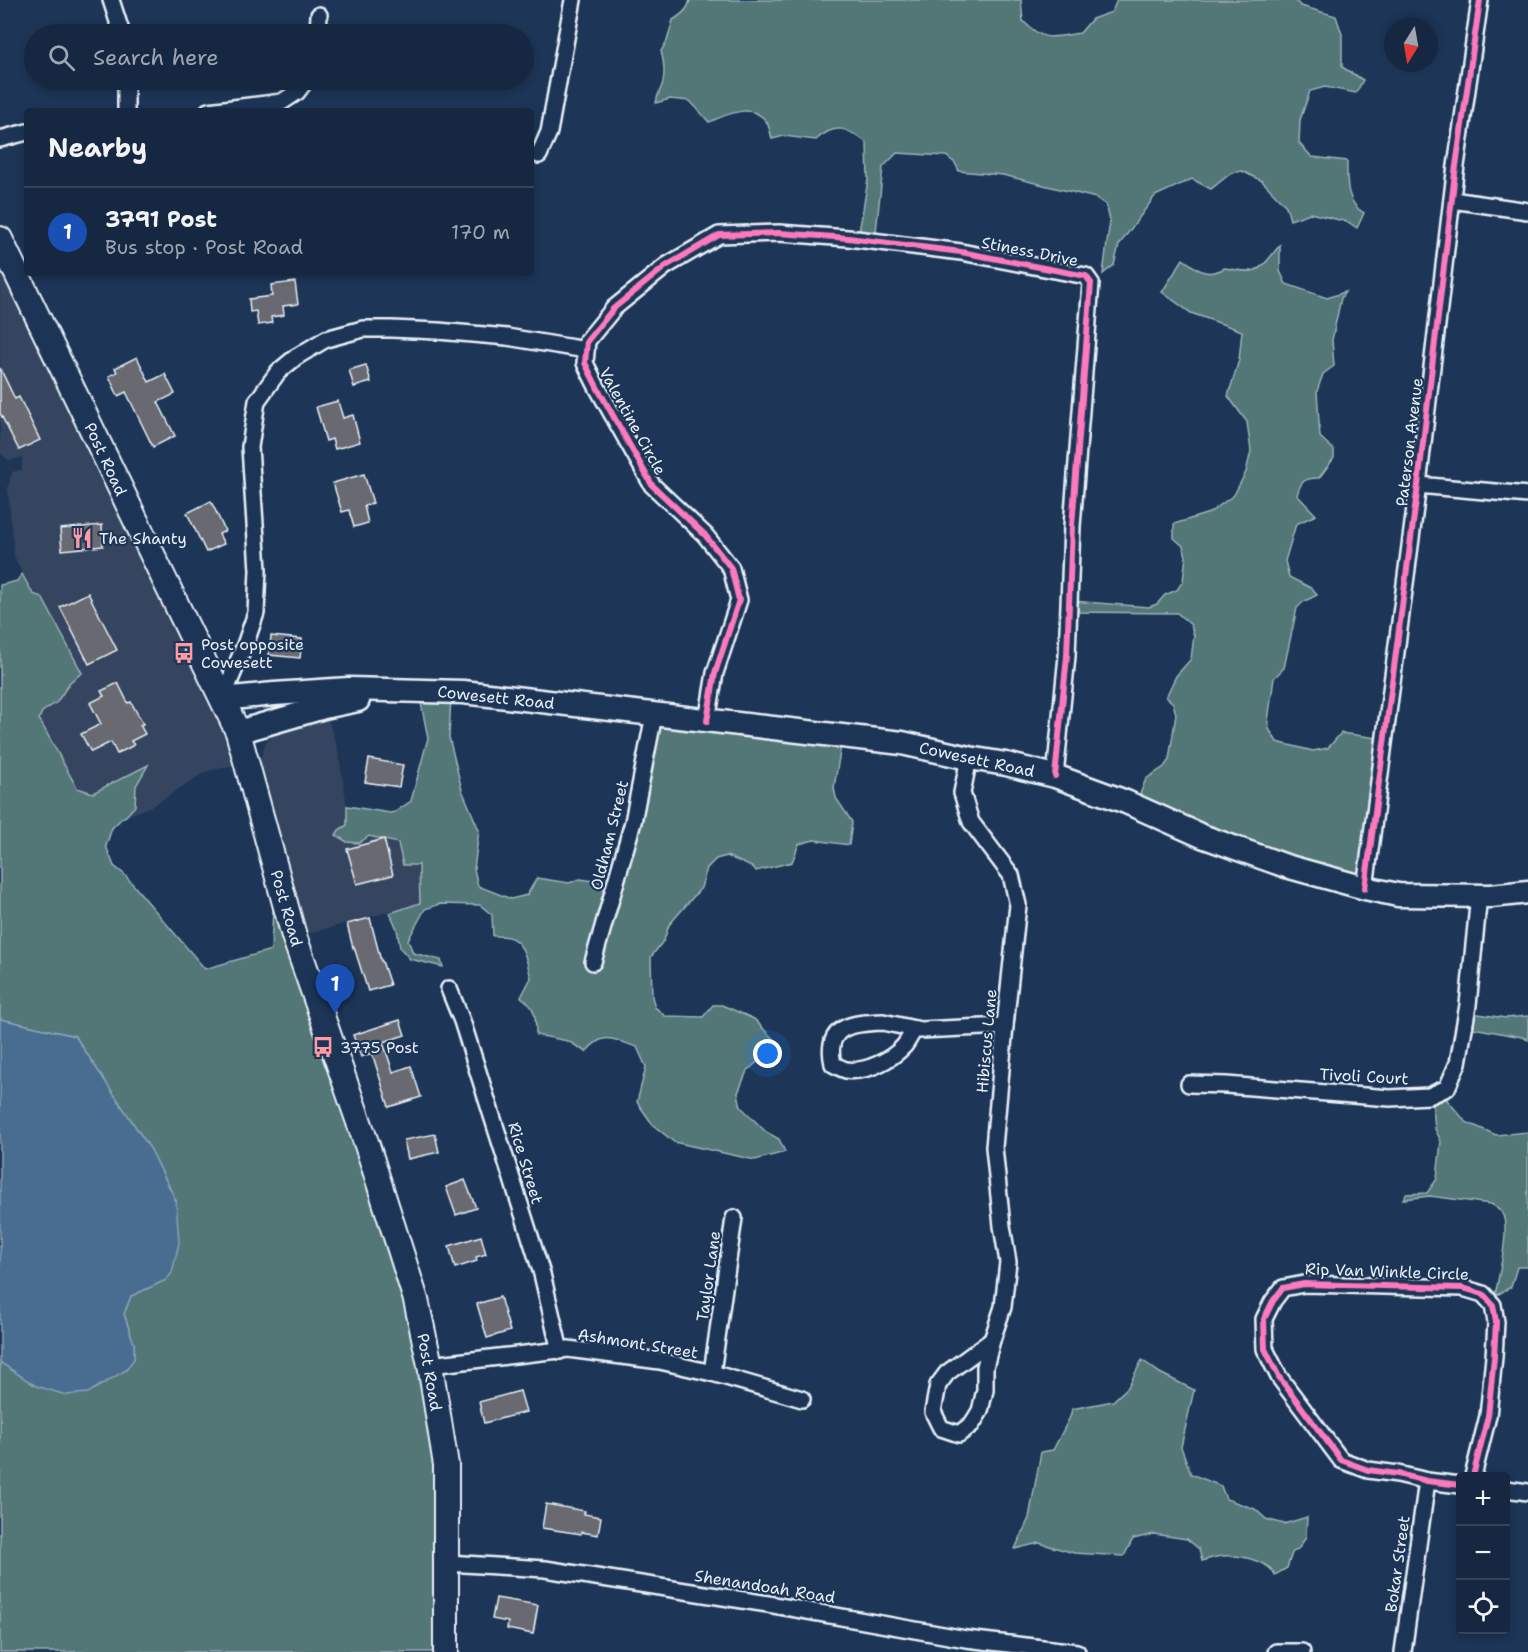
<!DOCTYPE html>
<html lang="en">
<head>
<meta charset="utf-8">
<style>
	:root { --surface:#162841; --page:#1f3048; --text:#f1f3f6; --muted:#9ea6b1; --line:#35445a; --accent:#8bbbb9 }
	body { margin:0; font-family:"Shantell Sans",sans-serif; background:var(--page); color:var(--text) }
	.controls { position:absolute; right:18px; bottom:18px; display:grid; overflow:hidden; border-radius:6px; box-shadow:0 3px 9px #0003 }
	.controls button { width:54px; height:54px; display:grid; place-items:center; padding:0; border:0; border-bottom:2px solid var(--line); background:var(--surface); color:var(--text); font:30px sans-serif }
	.compass { position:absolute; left:1384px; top:18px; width:54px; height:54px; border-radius:50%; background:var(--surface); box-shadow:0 3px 9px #0003; rotate:191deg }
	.you { position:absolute; left:768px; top:1054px; width:21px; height:21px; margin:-15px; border:4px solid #fff; border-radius:50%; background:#1a73e8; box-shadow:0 0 0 9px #1a73e833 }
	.badge { display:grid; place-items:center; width:39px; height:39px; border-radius:50%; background:var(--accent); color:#fff; font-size:20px; font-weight:700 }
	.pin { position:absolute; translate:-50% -50px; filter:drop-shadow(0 2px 3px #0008) }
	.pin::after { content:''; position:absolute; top:32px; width:21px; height:18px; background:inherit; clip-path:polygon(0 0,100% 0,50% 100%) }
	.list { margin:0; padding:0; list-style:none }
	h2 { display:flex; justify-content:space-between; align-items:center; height:78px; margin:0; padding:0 24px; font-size:26px }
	h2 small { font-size:20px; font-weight:400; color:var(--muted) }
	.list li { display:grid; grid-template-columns:39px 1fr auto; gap:18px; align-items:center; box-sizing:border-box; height:90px; padding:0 24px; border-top:2px solid var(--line) }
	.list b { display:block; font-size:22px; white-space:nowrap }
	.list p { margin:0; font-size:20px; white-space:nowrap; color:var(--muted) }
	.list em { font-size:20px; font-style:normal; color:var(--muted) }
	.icon { flex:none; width:33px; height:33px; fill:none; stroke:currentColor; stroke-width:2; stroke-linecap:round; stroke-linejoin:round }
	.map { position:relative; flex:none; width:1528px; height:1652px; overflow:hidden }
	.search { position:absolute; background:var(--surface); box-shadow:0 3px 9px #0003; left:24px; top:24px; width:510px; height:66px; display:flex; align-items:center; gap:15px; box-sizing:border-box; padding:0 21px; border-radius:33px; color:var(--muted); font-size:22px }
	.panel { position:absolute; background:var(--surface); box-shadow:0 3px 9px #0003; left:24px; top:108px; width:510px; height:168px; border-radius:6px }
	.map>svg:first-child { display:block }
	.built { fill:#34455f }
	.green { fill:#527677; stroke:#9db4b8; stroke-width:1.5 }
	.water { fill:#486d90; stroke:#88a2ba; stroke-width:1.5 }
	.building { fill:#686971; stroke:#e8f1f8; stroke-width:1.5 }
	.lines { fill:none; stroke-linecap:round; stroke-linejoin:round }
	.street-casing { stroke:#e8f1f8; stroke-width:20 }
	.secondary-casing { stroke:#e8f1f8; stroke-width:27 }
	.primary-casing { stroke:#e8f1f8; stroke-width:28 }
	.street { stroke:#1d3557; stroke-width:15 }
	.secondary { stroke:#1d3557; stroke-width:22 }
	.primary { stroke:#1d3557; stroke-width:24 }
	.cycleway-casing { stroke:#1d3557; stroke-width:10 }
	.cycleway { stroke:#fd7abc; stroke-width:6 }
	.labels { text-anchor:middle; stroke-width:4.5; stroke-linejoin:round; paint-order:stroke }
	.street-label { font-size:16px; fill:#e8f1f8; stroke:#1d3557 }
	.poi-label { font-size:16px; fill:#e8f1f8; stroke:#1d3557; text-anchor:start }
</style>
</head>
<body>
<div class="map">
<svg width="1528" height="1652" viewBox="0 0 1528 1652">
	<rect width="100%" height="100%" fill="#1d3557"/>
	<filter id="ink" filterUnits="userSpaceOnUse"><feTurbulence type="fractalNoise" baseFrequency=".0167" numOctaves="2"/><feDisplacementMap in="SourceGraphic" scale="12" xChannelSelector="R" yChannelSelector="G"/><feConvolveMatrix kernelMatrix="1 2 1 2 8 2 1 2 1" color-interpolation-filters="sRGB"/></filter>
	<g filter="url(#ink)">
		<g class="built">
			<polygon points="0,240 246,762 205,772 156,804 128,816 126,816 135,806 136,786 148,766 92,793 77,788 39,719 42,712 57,702 70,682 82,672 42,597 33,594 14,556 8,487 12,472 22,470 22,457 10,461 0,453"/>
			<polygon points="325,709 338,750 347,806 347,825 339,830 347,842 359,843 369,836 398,843 419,865 420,903 296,937 255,779 265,744 278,725"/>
		</g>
		<g class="green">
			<path d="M 690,0 L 1021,0 L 1023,21 C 1045,43 1051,37 1080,33 L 1092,19 L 1112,12 L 1117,0 L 1294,0 L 1301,6 L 1336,16 L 1342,34 L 1342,67 L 1363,80 L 1356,93 L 1325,87 L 1310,91 L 1300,120 L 1299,143 L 1312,157 L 1347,161 C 1347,180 1345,202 1364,213 L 1357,228 L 1348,222 L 1310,213 L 1290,220 L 1286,206 L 1262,181 L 1242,171 L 1231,173 L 1211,189 L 1192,179 L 1155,196 L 1119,245 L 1114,265 L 1103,274 L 1110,220 L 1106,205 L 1096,198 L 1003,175 L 959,171 L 955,163 L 946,156 L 897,153 L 883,167 L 875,241 L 858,238 L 868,180 L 867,143 C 848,128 835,122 816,140 L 784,136 L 772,139 C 771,134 769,126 766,121 C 751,102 726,115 709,122 L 690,101 L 670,99 L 656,103 C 657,96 659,93 661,88 C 666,76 664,62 661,51 L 667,41 L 673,20 C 681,15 688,10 690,0 Z"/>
			<path d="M 1280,245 L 1280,271 L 1286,284 L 1327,298 L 1345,292 L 1341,298 L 1332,340 L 1334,366 L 1323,374 L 1317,391 L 1320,437 L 1334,450 L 1334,458 L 1319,478 C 1304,478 1301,481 1297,495 L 1316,515 L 1296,524 L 1285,561 L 1289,577 L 1313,589 L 1317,595 L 1303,602 L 1297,608 L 1284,668 L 1274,678 L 1268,721 L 1269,729 L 1277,742 L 1313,751 L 1328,748 L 1341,733 L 1384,739 L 1365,886 L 1136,804 L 1146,779 L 1164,767 L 1169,760 L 1176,714 L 1173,703 L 1166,697 L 1176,676 L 1191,659 L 1194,636 L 1191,625 L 1177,613 L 1070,612 L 1072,601 L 1149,607 L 1157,604 L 1165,595 L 1177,590 L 1183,581 L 1186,556 L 1183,546 L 1174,538 L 1174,524 L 1209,513 L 1234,495 L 1246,472 L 1251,451 L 1247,422 L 1228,396 L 1239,360 L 1242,331 L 1191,313 L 1162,292 L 1183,259 C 1199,270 1205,278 1225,268 C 1260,275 1258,272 1280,245 Z"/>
			<polygon points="22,574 33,594 42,597 82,673 70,682 57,702 42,712 39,719 77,788 93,793 148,765 136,786 135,806 126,816 122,818 112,828 106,846 114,866 124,874 205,969 271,950 275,868 418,1315 447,1522 446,1652 0,1652 0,1362 36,1386 126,1370 134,1358 134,1344 124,1314 131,1296 166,1280 176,1201 151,1150 75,1036 0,1019 0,585 17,581"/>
			<path d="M 451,695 L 449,737 L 462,790 L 479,830 L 474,869 L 478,886 L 511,899 L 527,895 L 537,878 L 569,883 L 580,879 L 616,884 L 656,720 L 842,739 L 834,788 L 836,798 L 852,822 L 849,845 L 814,840 L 799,844 L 792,862 L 756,871 L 754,868 L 727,856 L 716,859 L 707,868 L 701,888 L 669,925 L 664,940 L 651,957 L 652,997 L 655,1007 L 665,1016 L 703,1017 L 713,1005 L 722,1005 L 754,1019 L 782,1048 L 771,1050 L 747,1071 L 738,1093 L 741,1107 L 766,1132 L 779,1139 L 785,1152 L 755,1160 L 674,1142 L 653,1125 L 637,1102 L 646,1067 L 637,1047 C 613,1040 604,1030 586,1052 L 568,1041 L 536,1035 C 536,1018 536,1007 521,997 L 531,978 C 527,964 525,941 508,937 C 504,936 498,936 493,936 L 492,915 L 480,905 L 440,904 L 425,909 L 408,940 L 413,953 L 441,960 L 443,967 L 410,959 L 400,948 L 397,929 L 390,913 L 420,903 L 419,865 L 403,865 L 398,843 L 369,836 L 359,843 L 347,842 L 336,835 L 339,830 L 347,825 L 347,806 L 390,813 L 395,812 L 411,801 L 428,738 L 420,698 Z"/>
			<polygon points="1471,1013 1506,1018 1528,1016 1528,1040 1522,1037 1467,1027"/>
			<path d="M 1441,1093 L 1466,1122 L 1496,1135 L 1528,1132 L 1528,1267 L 1517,1267 L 1511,1287 L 1495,1296 C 1498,1278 1511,1228 1502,1213 C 1500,1209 1495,1206 1491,1204 L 1430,1196 L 1403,1199 L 1406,1194 L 1427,1193 L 1437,1179 L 1441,1141 L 1435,1129 L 1432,1096 Z"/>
			<path d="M 1142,1360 L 1160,1373 L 1194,1390 L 1181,1447 L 1191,1474 L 1221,1486 L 1226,1499 L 1255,1509 L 1266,1519 L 1284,1524 L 1307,1517 L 1306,1537 L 1299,1548 L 1292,1553 L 1287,1568 L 1275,1575 C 1271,1563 1244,1556 1232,1556 C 1223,1555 1211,1558 1202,1561 L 1199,1549 L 1187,1539 L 1154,1534 L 1133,1539 L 1124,1556 L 1074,1553 L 1039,1543 L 1015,1549 L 1029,1518 L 1041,1452 L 1053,1450 L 1070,1417 L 1072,1409 L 1113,1401 L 1128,1387 Z"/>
		</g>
		<polygon class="water" points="0,1019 75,1036 151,1150 176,1201 179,1243 172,1273 166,1280 131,1296 124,1314 134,1344 134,1359 126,1370 88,1393 66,1395 36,1386 0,1362"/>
		<g class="building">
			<polygon points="295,282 298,304 283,306 284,315 271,317 272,323 258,325 256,311 250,312 249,299 272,296 271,285"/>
			<polygon points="137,357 149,382 165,374 175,394 158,402 175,436 153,447 126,392 118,396 109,376 117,372 115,368"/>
			<polygon points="366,365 371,382 354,387 349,370"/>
			<polygon points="0,368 15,399 19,397 40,440 19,450 0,413"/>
			<polygon points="338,401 343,418 353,415 360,442 335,449 332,439 326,441 316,407"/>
			<polygon points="364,474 373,503 364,506 368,523 354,527 349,510 342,512 333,483"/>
			<polygon points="211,501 225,531 219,534 224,544 206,552 187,513"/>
			<polygon points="102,525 103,546 62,550 60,529"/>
			<polygon points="88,593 117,650 89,664 60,607"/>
			<polygon points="271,636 302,639 300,658 269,655"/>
			<polygon points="118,683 128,703 131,702 143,724 140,725 145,734 131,741 134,745 117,754 111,742 91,752 81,734 101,724 90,703 104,696 101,691"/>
			<polygon points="369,759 403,765 399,787 365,782"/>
			<polygon points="384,839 393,875 357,884 347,849"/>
			<polygon points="370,918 381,961 382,961 390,985 368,991 354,947 353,948 347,924"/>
			<polygon points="400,1020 405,1035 383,1042 393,1072 411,1066 421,1097 389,1107 372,1053 361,1057 353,1035"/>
			<polygon points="435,1134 439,1152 408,1159 404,1140"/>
			<polygon points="465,1180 476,1208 456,1215 446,1187"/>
			<polygon points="481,1236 486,1254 476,1257 477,1261 455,1268 449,1246"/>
			<polygon points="500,1297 510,1331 487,1338 477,1304"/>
			<polygon points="520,1391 526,1412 484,1423 479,1402"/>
			<polygon points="546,1504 585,1511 584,1514 601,1517 598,1535 581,1532 581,1534 542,1528"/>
			<polygon points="496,1598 538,1605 533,1634 507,1629 508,1622 492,1619"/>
		</g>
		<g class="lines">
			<defs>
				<g id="street">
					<polyline points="111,0 122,34"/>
					<polyline points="318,34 319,15"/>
					<polyline points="126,111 126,80"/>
					<polyline points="208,111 282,102 297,92 306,80"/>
					<polyline points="0,139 27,132"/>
					<polyline points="539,155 549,132 573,0"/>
					<polyline points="1452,200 1528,211"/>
					<polyline points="1418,485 1528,495"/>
					<polyline points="222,699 245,645 256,613 258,570 250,447 257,401 278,372 296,357 326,339 363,329 391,329 438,331 507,337 586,350"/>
					<polyline points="707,721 715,673 739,600 731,568 705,535 652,485 597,387 585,363 587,341 614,308 666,266 719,235 779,233 848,238 961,252 1086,276 1091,283 1072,526 1067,656 1055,776"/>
					<polyline points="969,758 962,793 971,822 1011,875 1018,905 1005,1026 994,1147 1002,1226 1008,1262 1003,1307 992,1340"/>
					<polyline points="1365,888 1418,485 1455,173 1480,0"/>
					<polyline points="593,962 633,822 654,715"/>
					<polyline points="449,989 462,1021 542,1274 560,1351"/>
					<path d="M 883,1022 L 915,1029 C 911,1034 908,1041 904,1046 C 891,1060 866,1073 846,1070 C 842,1069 837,1066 833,1064 C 824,1025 853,1023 883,1022 Z"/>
					<polyline points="915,1029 921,1030 1005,1026"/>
					<polyline points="1189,1084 1226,1085 1390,1098 1429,1096 1447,1088 1458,1063 1468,1005 1479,895"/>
					<polygon points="992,1340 985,1367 985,1390 980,1411 972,1424 959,1434 941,1428 933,1412 938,1385 947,1373"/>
					<polyline points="430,1365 568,1349 660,1361 712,1373 802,1399"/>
					<polyline points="712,1373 734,1218"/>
					<polyline points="1460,1485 1427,1481 1398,1474 1368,1470 1341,1460 1279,1377 1265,1349 1264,1319 1273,1301 1283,1288 1304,1284 1463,1288 1483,1294 1493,1305 1496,1322 1494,1357 1488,1416 1473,1476"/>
					<polyline points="1506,1489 1528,1492"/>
					<polyline points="447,1563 545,1569 768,1604 966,1639 1077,1652"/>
					<polyline points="1276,1652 1302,1652"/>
					<polyline points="1403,1652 1427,1481"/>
				</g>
				<g id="secondary">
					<polyline points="222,699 274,694 349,689 463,692 902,743 969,758 1006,764 1055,776 1126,802 1202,836 1286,866 1365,888 1398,895 1491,896 1528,892"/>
					<polyline points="238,732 324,707 358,700"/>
				</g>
				<polyline id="primary" points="0,239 238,732 294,936 368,1148 416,1300 430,1365 446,1465 446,1652"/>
			</defs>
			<use href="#street" class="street-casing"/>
			<use href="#secondary" class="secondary-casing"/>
			<use href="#primary" class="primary-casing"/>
			<use href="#street" class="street"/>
			<use href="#secondary" class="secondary"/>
			<use href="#primary" class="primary"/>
			<defs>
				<g id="cycleway">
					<polyline points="707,721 715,673 739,600 731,568 705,535 652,485 597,387 585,363 587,341 614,308 666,266 719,235 779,233 848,238 961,252 1086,276 1091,283 1072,526 1067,656 1055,776"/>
					<polyline points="1365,888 1418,485 1455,173 1480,0"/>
					<polyline points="1460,1485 1427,1481 1398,1474 1368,1470 1341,1460 1279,1377 1265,1349 1264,1319 1273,1301 1283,1288 1304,1284 1463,1288 1483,1294 1493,1305 1496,1322 1494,1357 1488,1416 1473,1476"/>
				</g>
			</defs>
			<use href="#cycleway" class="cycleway-casing"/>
			<use href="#cycleway" class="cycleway"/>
		</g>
	</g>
	<defs>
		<symbol id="restaurant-bare" viewBox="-9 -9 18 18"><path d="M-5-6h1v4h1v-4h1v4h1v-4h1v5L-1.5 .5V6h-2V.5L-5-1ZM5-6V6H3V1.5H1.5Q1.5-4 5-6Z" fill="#ff9aa2" stroke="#1d3557" stroke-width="2.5" paint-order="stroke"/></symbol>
		<symbol id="bus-bare" viewBox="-9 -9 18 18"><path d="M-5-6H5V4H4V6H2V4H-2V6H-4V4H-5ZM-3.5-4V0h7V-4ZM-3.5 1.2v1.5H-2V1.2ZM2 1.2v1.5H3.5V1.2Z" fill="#ff9aa2" stroke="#1d3557" stroke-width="2.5" paint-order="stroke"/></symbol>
	</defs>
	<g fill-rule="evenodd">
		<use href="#restaurant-bare" x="67" y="523" width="30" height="30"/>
		<use href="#bus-bare" x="169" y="638" width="30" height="30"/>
		<use href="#bus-bare" x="308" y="1032" width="30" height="30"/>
	</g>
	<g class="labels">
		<g class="street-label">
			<text transform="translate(1030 251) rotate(11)" y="6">Stiness Drive</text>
			<text transform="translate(633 421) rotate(61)" y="6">Valentine Circle</text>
			<text transform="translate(1409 442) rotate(-83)" y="6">Paterson Avenue</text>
			<text transform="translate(106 459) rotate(65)" y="6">Post Road</text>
			<text transform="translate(496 697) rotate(6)" y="6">Cowesett Road</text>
			<text transform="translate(977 759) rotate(12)" y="6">Cowesett Road</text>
			<text transform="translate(609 835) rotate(-76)" y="6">Oldham Street</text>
			<text transform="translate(287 908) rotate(74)" y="6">Post Road</text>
			<text transform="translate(986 1041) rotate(-85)" y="6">Hibiscus Lane</text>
			<text transform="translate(1364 1076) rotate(3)" y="6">Tivoli Court</text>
			<text transform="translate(526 1163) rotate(73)" y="6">Rice Street</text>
			<text transform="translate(1387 1271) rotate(2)" y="6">Rip Van Winkle Circle</text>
			<text transform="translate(708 1276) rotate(-82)" y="6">Taylor Lane</text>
			<text transform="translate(638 1343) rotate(9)" y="6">Ashmont Street</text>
			<text transform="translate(430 1372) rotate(80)" y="6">Post Road</text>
			<text transform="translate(1397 1564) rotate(-82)" y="6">Bokar Street</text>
			<text transform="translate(765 1586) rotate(9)" y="6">Shenandoah Road</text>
		</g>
		<g class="poi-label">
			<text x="99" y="544">The Shanty</text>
			<text x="201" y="650">Post opposite<tspan x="201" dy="18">Cowesett</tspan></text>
			<text x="340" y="1053">3775 Post</text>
		</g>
	</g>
</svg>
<div class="controls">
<button>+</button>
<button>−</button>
<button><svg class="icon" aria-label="locate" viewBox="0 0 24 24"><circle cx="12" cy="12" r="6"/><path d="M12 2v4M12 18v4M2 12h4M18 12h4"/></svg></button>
</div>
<svg class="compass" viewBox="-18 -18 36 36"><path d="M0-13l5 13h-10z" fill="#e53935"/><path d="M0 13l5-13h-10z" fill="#9ea6b1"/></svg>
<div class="you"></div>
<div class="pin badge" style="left:335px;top:1014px;background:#1a4fb4">1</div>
<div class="search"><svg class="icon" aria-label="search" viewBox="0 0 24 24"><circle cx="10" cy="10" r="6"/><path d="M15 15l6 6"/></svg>Search here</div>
<section class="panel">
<h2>Nearby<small></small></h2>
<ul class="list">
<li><span class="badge" style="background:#1a4fb4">1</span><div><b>3791 Post</b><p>Bus stop · Post Road</p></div><em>170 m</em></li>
</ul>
</section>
</div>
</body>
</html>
